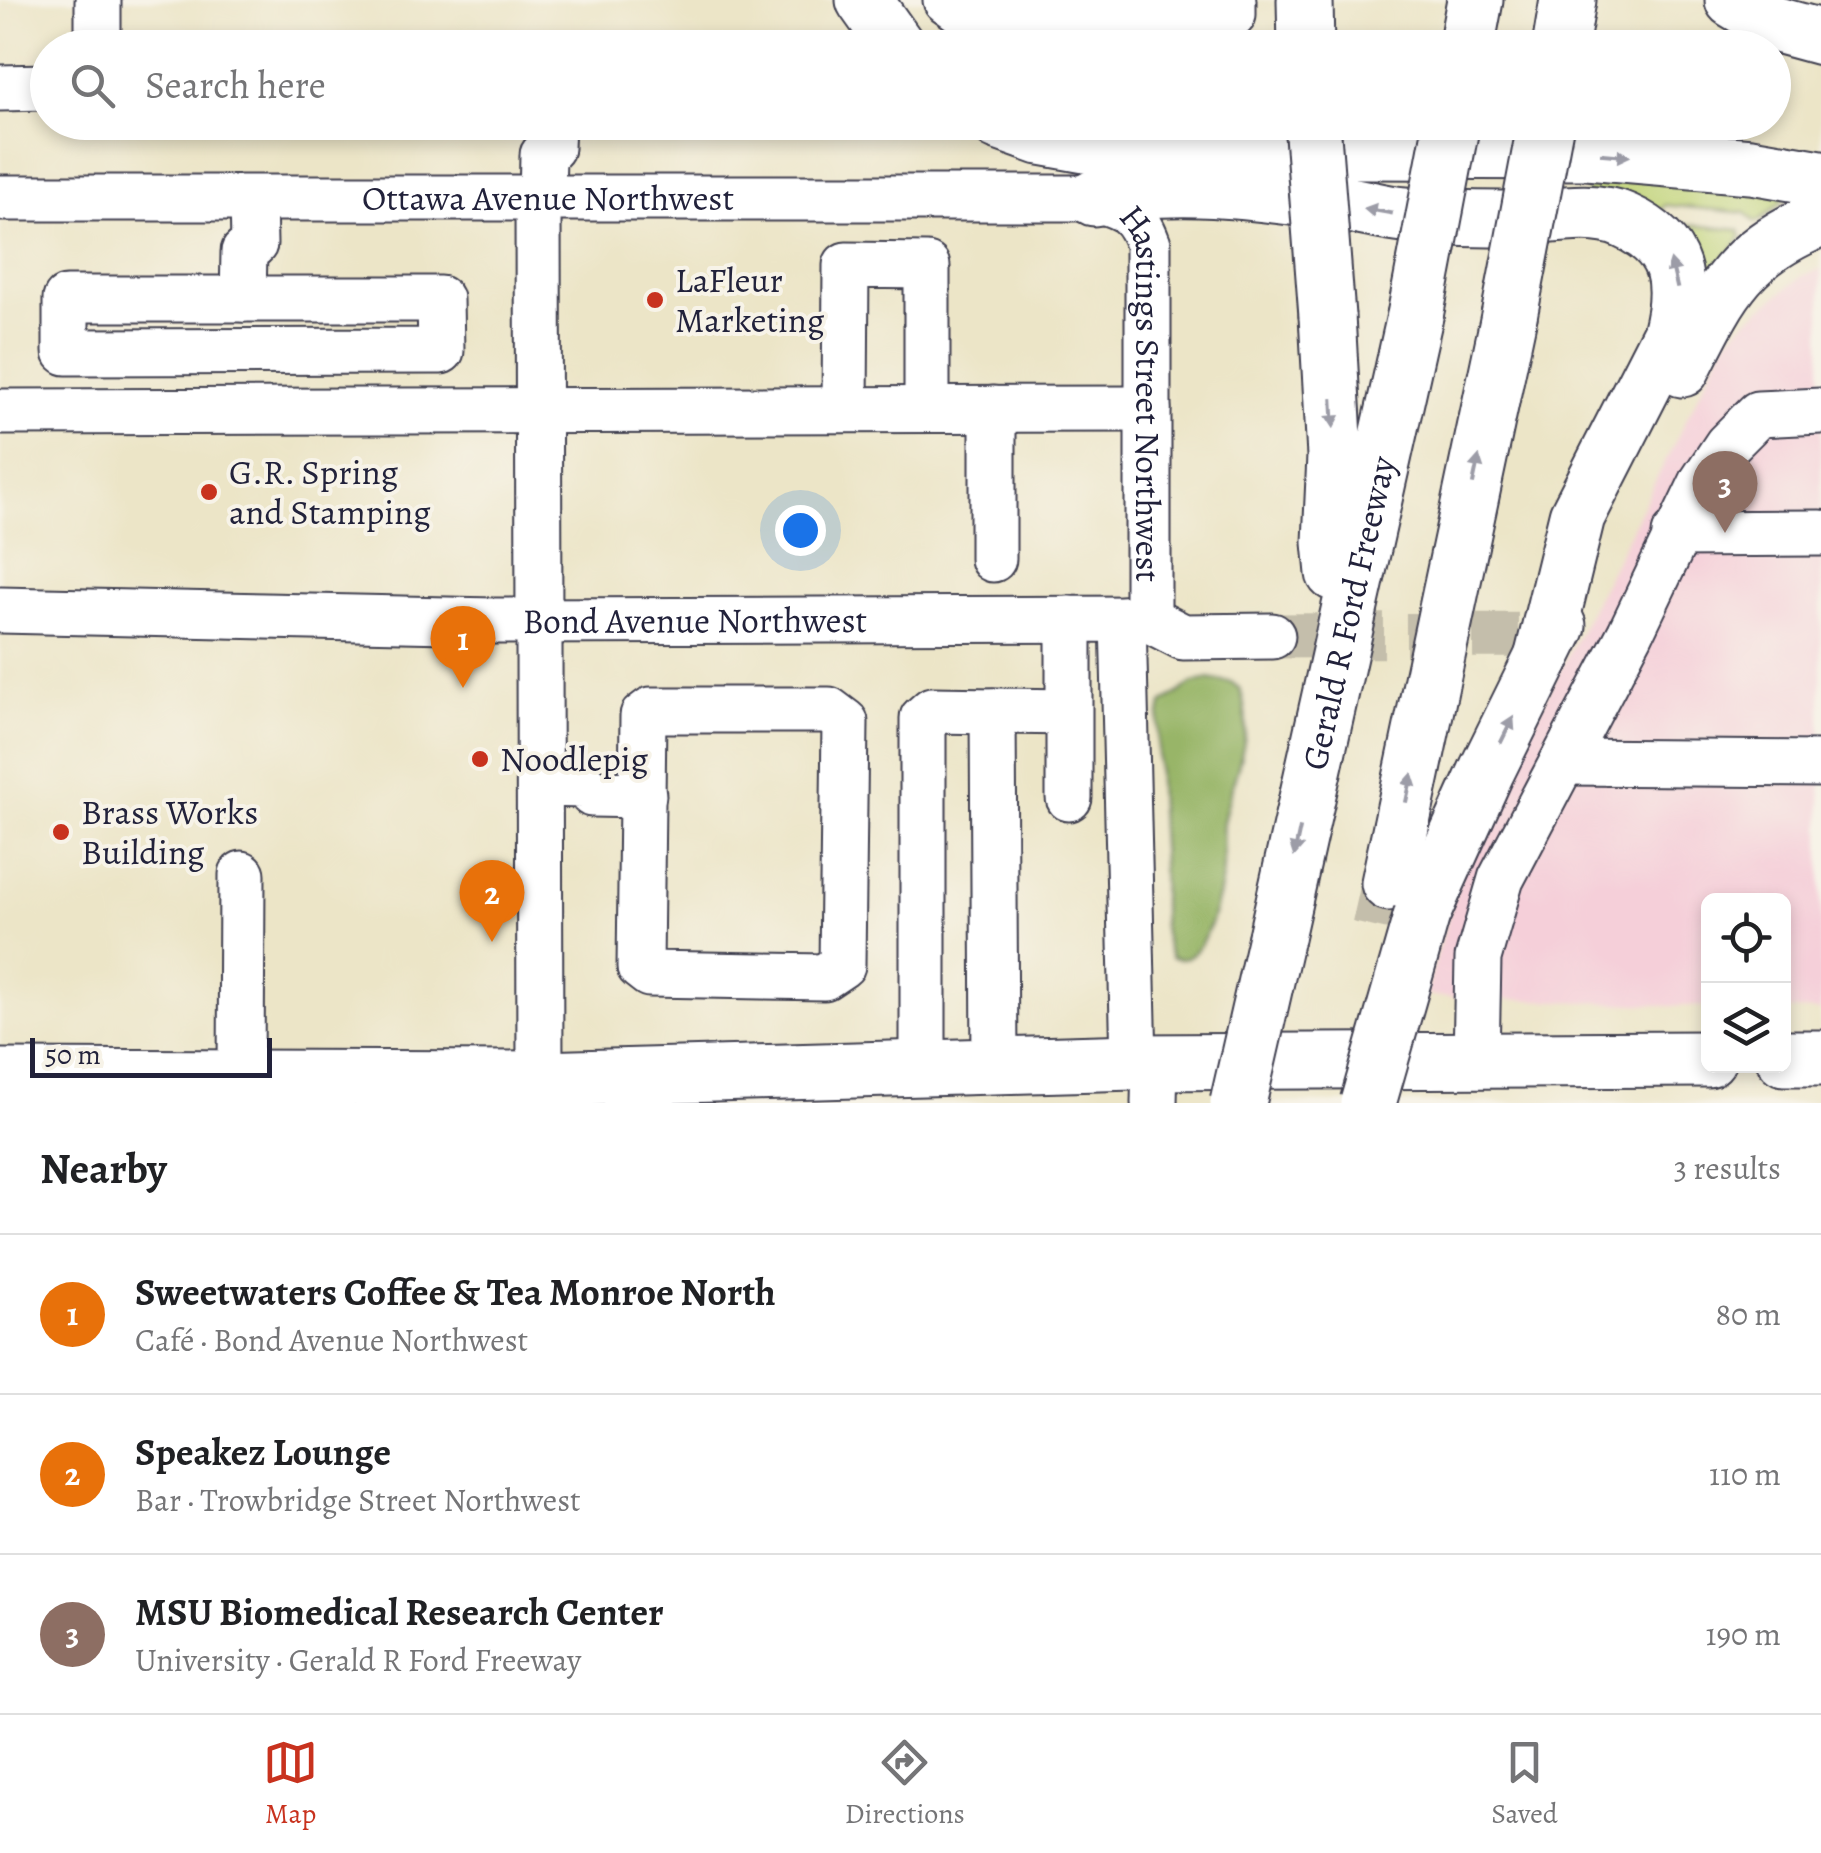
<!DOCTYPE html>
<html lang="en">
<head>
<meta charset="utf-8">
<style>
	:root { --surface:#fff; --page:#f2f2f2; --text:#202124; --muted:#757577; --line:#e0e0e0; --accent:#c8321e }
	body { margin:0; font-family:Alegreya,serif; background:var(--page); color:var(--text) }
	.controls { position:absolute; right:30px; bottom:30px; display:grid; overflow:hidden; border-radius:15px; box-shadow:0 5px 15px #0003 }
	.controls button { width:90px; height:90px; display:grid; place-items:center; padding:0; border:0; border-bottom:2px solid var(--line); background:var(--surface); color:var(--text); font:50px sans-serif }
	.scale { position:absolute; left:30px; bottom:25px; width:242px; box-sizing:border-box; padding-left:10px; border:5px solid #22223b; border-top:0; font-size:28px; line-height:35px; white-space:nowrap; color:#22223b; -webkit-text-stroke:8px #f7f3e8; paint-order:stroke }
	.you { position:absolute; left:800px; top:530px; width:35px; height:35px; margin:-25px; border:8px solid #fff; border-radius:50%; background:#1a73e8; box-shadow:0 0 0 15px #1a73e833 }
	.badge { display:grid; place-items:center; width:65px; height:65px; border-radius:50%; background:var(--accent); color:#fff; font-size:32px; font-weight:700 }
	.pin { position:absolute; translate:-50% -82px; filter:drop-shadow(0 2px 5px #0008) }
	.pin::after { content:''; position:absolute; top:52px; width:35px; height:30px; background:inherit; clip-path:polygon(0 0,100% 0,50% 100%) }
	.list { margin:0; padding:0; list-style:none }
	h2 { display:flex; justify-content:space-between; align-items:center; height:130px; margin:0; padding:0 40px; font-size:42px }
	h2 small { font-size:32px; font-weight:400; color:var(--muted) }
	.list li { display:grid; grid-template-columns:65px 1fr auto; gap:30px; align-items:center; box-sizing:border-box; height:160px; padding:0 40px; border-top:2px solid var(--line) }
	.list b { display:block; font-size:38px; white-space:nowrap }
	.list p { margin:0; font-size:32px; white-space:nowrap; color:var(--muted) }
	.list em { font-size:32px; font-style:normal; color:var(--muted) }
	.icon { flex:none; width:55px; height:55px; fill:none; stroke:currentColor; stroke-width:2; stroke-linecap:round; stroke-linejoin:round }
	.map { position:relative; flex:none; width:1821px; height:1103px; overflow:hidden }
	.search { position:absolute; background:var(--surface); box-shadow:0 5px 15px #0003; left:30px; right:30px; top:30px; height:110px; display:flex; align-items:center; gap:25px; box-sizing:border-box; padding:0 35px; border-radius:55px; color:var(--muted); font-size:38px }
	.sheet { height:610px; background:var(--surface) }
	nav { display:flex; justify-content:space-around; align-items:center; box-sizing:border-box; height:140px; border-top:2px solid var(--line); background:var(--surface); font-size:28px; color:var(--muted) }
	nav a { display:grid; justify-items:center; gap:5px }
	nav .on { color:var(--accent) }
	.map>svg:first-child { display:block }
	.built { fill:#f5cfd9 }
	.green { fill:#c0d377; stroke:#717a59; stroke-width:2.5 }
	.forest { fill:#98b568; stroke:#5d6c52; stroke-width:2.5 }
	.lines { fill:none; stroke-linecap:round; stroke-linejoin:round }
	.minor-tunnel { stroke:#c4beab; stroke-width:45; stroke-dasharray:45 22; stroke-linecap:butt }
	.highway-tunnel { stroke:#c4beab; stroke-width:55; stroke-dasharray:55 28; stroke-linecap:butt }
	.minor-casing { stroke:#403f50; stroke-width:49 }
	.major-casing { stroke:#403f50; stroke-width:59 }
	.highway-casing { stroke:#403f50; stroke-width:59 }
	.minor { stroke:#fff; stroke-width:45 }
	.major { stroke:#fff; stroke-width:55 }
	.highway { stroke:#fff; stroke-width:55 }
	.highway-bridge-casing { stroke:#403f50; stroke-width:59; stroke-linecap:butt }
	.highway-bridge { stroke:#fff; stroke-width:55 }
	.oneway { fill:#9c9ca7 }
	.poi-dot { fill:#c8321e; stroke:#f7f3e8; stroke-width:4 }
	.labels { text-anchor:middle; stroke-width:8; stroke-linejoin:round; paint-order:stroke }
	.street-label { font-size:35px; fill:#22223b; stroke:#f7f3e8 }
	.poi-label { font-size:35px; fill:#22223b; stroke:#f7f3e8; text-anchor:start }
</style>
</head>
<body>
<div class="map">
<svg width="1821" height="1103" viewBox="0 0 1821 1103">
	<rect width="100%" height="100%" fill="#f7f3e8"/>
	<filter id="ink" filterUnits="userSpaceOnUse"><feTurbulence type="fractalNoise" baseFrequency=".01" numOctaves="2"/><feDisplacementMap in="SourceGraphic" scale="20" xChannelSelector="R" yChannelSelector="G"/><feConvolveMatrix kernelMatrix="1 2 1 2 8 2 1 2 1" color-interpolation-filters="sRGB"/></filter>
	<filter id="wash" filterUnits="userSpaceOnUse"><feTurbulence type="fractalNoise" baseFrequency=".0048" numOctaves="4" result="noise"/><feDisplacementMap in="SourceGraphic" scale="40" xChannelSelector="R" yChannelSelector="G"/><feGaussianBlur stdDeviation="2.25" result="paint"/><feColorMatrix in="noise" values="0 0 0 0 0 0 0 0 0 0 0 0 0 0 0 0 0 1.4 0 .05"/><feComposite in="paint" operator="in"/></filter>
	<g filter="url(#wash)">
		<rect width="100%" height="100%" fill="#ece5c7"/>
		<polygon class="built" points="1821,269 1821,1011 1784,1010 1784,901 1708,901 1708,1007 1425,996 1465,860 1724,344 1744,322 1802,276"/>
		<g class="green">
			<polygon points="1588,171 1781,195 1783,201 1759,221 1754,221 1746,213 1665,205 1660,211 1587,195"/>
			<polygon points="1675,223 1739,230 1742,237 1706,282 1698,256"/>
		</g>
		<path class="forest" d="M 1207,679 L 1231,682 L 1240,689 C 1257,739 1231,775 1223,824 C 1221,842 1225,860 1222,878 C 1218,901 1203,972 1171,957 C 1157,925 1164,897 1162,863 C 1159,816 1156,768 1159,720 L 1162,704 L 1191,684 Z"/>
	</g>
	<g filter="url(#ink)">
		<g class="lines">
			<polyline class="minor-tunnel" points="1272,636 1575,635"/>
			<polyline class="highway-tunnel" points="1379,928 1389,883"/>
			<defs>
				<g id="minor">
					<polyline points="98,0 98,48"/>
					<polyline points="946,0 967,15 1233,15 1233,0"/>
					<polyline points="0,88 48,87"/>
					<path id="s1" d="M 0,198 L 1094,198 C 1126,208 1136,211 1148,244 L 1148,619"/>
					<polyline points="542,198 543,155 551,148 552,122"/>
					<polyline points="538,199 540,1079"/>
					<polygon points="66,299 440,299 441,351 66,352"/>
					<polyline points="243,299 244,252 254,244 253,199"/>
					<polyline points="845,409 846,265 927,266 927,409"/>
					<polyline points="993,409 993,559"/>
					<polyline points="0,412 1148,409"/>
					<polyline points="1675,534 1821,533"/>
					<path id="s2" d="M 0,610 L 494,621 L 1148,619 L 1183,637 L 1272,636"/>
					<polyline points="1123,619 1134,1062"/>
					<polygon points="651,710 829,710 845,722 842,965 824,977 649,974 640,967 643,716"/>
					<polyline points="993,711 995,1065"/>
					<polyline points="1564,762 1821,764"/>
					<polyline points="540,784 584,785 592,794 643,795"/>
					<polyline points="1069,798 1069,619"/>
					<polyline points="1476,1061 1478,958 1501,879 1630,634 1703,481 1727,445 1758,414 1821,411"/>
					<polyline points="923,1066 923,718 932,710 1068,712"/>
					<polyline points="241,1077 242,874"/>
					<polyline points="1154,1103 1155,1062"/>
				</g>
				<g id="major">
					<polyline points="1784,1058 1821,1058"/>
					<polyline points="0,1077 540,1079 1134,1062 1708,1059"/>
				</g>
				<g id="highway">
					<polyline points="864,0 898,48"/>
					<polyline points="1305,0 1306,48"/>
					<polyline points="1733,0 1773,24 1821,37"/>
					<polyline points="1466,48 1475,0"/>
					<polyline points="1560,48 1568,0"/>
					<polyline points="998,122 1040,137 1113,150 1587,152 1751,166 1821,178"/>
					<path d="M 1094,198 C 1173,180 1257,192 1337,203 C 1360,206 1382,213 1405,215 C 1437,218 1471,219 1504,219 C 1542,219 1589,205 1625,221 C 1679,245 1683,283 1670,334 L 1577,516 L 1542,659"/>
					<polyline points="1327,316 1335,456 1331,542 1334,573"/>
					<path d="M 1682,369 C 1720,294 1738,251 1821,219"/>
					<polyline points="1389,883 1509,316"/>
					<polyline points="1422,914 1487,770 1558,626"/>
					<path id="s3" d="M 1276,937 L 1415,316"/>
				</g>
			</defs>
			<use href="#minor" class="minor-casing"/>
			<use href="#major" class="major-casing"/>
			<use href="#highway" class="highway-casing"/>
			<use href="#minor" class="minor"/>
			<use href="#major" class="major"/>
			<use href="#highway" class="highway"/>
			<defs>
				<g id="highway-bridge">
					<polyline points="1312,122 1327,316"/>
					<polyline points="1415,316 1452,122"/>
					<polyline points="1509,316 1546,122"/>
					<polyline points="1238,1103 1276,937"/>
					<polyline points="1368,1103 1422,914"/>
				</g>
			</defs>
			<use href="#highway-bridge" class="highway-bridge-casing"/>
			<use href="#highway-bridge" class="highway-bridge"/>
		</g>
		<defs><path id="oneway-solid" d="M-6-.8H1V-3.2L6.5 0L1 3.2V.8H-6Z" transform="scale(2.5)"/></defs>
		<g class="oneway">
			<use href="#oneway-solid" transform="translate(1615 155) rotate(5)"/>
			<use href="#oneway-solid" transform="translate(1378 211) rotate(-170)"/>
			<use href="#oneway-solid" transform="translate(1674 274) rotate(-103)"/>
			<use href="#oneway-solid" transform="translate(1333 413) rotate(87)"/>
			<use href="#oneway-solid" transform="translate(1476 470) rotate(-78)"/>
			<use href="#oneway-solid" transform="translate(1507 730) rotate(-64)"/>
			<use href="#oneway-solid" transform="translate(1409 788) rotate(-78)"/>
			<use href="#oneway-solid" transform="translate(1297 842) rotate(102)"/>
		</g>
	</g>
	<g class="poi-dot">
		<circle cx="655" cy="300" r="10"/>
		<circle cx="209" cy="492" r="10"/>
		<circle cx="480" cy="759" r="10"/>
		<circle cx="61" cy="832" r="10"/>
	</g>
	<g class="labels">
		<g class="street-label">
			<text dy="12" stroke="none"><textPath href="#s1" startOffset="548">Ottawa Avenue Northwest</textPath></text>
			<text dy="12" stroke="none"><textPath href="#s1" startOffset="1318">Hastings Street Northwest</textPath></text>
			<text dy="12" stroke="none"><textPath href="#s3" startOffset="332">Gerald R Ford Freeway</textPath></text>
			<text dy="12" stroke="none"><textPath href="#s2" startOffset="695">Bond Avenue Northwest</textPath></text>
		</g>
		<g class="poi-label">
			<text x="675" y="292">LaFleur<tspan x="675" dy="40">Marketing</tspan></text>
			<text x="229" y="484">G.R. Spring<tspan x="229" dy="40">and Stamping</tspan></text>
			<text x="500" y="771">Noodlepig</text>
			<text x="81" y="824">Brass Works<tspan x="81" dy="40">Building</tspan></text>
		</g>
	</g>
</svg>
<div class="controls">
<button><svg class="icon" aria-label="locate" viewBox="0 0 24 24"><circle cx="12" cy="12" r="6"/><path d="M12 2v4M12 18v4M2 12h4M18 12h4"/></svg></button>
<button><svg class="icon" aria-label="layers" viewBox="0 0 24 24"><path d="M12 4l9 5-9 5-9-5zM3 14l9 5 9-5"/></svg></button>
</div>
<div class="scale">50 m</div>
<div class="you"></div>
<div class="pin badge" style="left:463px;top:688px;background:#e8710a">1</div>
<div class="pin badge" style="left:492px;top:942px;background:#e8710a">2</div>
<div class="pin badge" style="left:1725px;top:533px;background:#8d6e63">3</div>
<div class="search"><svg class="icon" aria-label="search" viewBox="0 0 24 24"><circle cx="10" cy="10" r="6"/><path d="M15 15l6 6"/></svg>Search here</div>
</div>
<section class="sheet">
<h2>Nearby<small>3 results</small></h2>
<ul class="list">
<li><span class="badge" style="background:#e8710a">1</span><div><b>Sweetwaters Coffee &amp; Tea Monroe North</b><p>Café · Bond Avenue Northwest</p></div><em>80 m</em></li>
<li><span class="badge" style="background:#e8710a">2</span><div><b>Speakez Lounge</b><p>Bar · Trowbridge Street Northwest</p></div><em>110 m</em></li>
<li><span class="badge" style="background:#8d6e63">3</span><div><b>MSU Biomedical Research Center</b><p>University · Gerald R Ford Freeway</p></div><em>190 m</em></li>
</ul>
</section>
<nav>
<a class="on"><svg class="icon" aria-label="map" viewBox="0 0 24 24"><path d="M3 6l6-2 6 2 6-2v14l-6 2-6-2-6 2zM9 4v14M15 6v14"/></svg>Map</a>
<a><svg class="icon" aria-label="directions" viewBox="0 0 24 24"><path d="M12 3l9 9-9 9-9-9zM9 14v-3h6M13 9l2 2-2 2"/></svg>Directions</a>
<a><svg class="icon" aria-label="saved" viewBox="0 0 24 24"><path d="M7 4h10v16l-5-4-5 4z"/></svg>Saved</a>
</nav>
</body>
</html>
